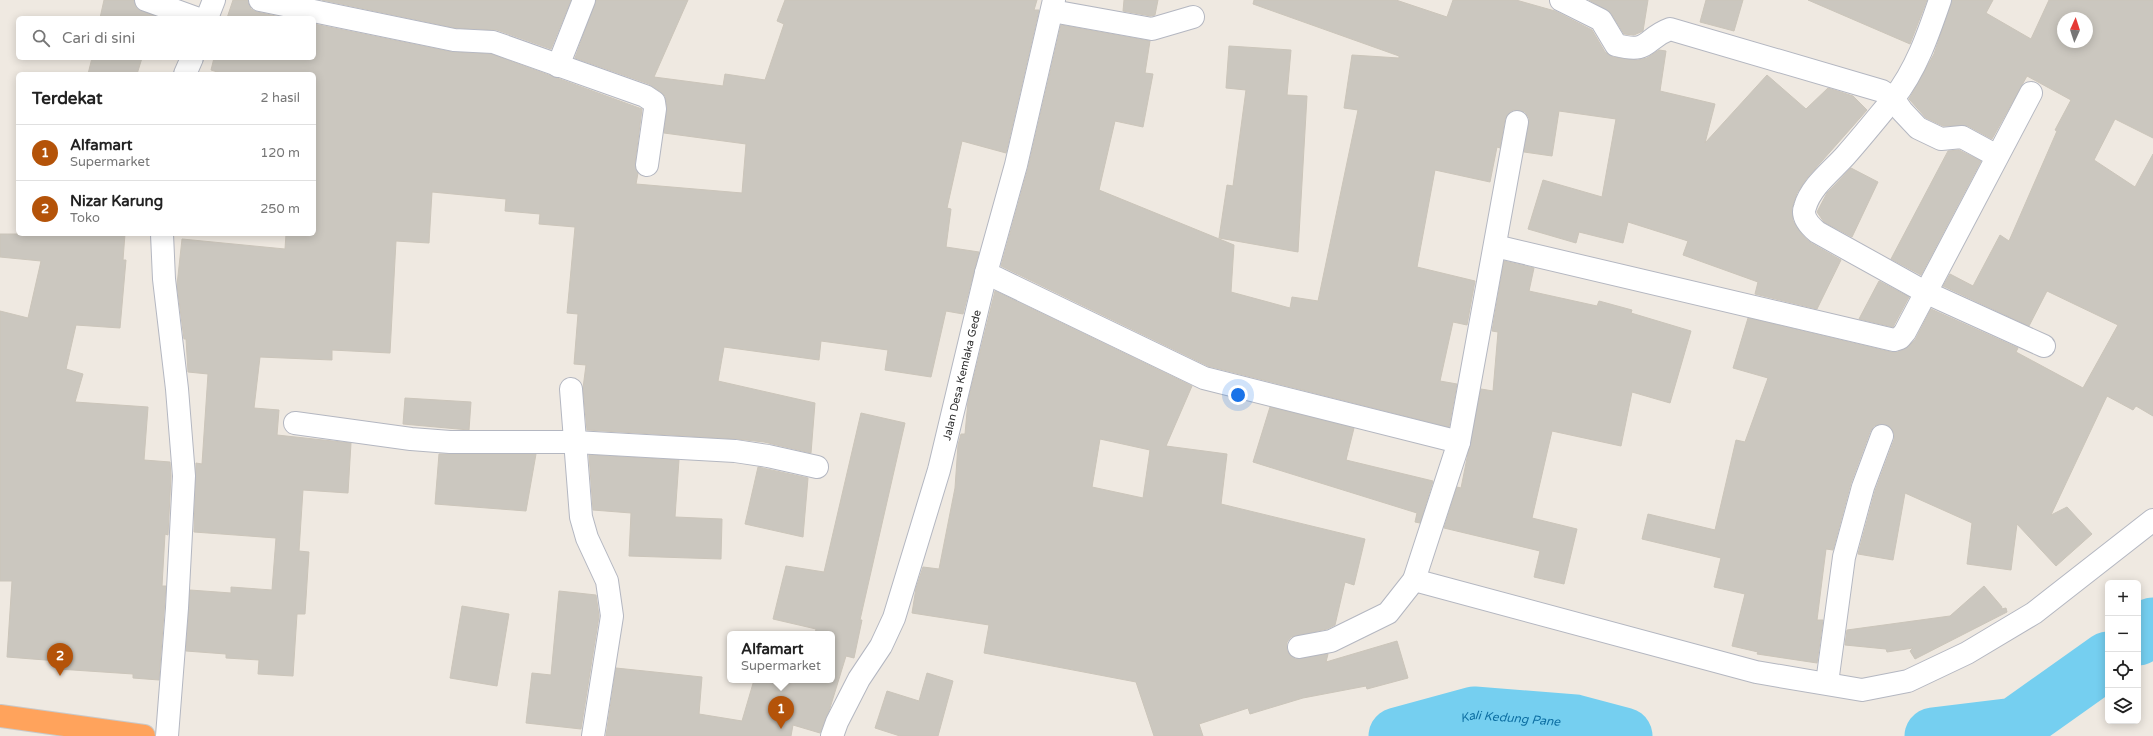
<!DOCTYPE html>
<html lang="id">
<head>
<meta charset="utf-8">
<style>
	:root { --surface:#fff; --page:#f2f2f2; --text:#222; --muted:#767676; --line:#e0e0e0; --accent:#b45309 }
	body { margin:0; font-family:"Varela Round",sans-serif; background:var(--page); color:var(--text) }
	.controls { position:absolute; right:12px; bottom:12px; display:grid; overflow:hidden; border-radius:6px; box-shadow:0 2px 10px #0003 }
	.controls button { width:36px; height:36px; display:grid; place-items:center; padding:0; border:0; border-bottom:1px solid var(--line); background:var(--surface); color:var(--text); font:20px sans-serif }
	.compass { position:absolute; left:2057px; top:12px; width:36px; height:36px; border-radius:50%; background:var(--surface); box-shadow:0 2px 10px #0003; rotate:3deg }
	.you { position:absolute; left:1238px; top:395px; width:14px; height:14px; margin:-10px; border:3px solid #fff; border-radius:50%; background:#1a73e8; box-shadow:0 0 0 6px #1a73e833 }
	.badge { display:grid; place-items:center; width:26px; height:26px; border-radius:50%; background:var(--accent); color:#fff; font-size:13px; font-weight:700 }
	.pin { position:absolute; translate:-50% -33px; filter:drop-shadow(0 1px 2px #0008) }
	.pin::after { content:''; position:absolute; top:21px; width:14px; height:12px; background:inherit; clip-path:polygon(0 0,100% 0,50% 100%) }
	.popup { position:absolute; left:727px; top:631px; width:108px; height:52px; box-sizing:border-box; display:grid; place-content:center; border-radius:6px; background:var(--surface); filter:drop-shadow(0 1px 3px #0005); font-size:13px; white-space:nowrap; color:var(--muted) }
	.popup b { font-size:15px; color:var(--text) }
	.popup::after { content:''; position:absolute; left:50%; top:100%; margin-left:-8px; border:8px solid transparent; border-top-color:var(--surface) }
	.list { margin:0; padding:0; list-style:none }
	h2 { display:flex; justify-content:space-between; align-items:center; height:52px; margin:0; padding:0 16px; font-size:17px }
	h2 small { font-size:13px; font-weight:400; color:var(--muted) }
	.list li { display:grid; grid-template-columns:26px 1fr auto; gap:12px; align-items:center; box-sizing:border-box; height:56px; padding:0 16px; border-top:1px solid var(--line) }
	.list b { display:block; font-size:15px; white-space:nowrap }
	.list p { margin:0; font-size:13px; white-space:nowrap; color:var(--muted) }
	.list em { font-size:13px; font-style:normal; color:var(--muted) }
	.icon { flex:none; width:22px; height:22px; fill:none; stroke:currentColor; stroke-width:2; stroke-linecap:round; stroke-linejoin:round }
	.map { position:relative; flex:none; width:2153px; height:736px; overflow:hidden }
	.search { position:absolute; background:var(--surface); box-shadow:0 2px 10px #0003; left:16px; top:16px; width:300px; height:44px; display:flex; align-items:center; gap:10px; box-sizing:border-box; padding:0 14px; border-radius:6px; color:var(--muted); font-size:15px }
	.panel { position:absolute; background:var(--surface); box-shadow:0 2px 10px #0003; left:16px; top:72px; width:300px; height:164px; border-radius:6px }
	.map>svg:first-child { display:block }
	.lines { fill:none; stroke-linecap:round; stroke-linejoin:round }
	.river { stroke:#75cff0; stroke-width:57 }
	.building { fill:#cbc7bf; stroke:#cbc5ba; fill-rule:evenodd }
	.street-casing { stroke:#b4b7c1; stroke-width:24 }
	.highway-casing { stroke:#c9c9c9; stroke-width:24 }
	.street { stroke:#fff; stroke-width:22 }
	.highway { stroke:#ffa35c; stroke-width:22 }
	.labels { text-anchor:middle; stroke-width:3; stroke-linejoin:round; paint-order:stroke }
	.street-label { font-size:11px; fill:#2e2e2e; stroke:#fff }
	.water-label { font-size:12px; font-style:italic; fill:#0d6fa3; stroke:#fff }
</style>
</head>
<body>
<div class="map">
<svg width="2153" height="736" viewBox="0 0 2153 736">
	<rect width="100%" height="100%" fill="#efe9e1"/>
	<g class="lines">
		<g class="river">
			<polyline points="2138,637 2153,626"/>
			<path id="s1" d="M 1397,736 L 1474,715 L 1575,723 L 1624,736"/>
			<polyline points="1933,736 2015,726 2108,660"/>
		</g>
	</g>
	<g class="building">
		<polygon points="104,0 134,0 137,8 155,16 154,18 100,18"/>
		<polygon points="233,0 248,0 251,9 257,12 285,18 227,18"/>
		<polygon points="322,0 571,0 551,49 497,30 456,28"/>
		<polygon points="596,0 688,0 654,77 723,86 725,74 765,80 784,24 777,21 785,0 1037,0 1034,10 1039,10 1006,153 962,141 947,208 951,209 946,247 979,252 963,314 946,311 931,377 885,370 888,350 821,341 819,360 724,347 718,381 815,403 811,453 764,442 737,439 587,430 583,388 586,365 574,364 578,314 567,313 575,227 539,224 540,214 505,211 506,199 432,192 429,243 396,241 390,353 332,350 332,360 260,357 254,408 279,410 277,435 351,443 348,493 303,490 299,551 309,552 305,614 297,614 293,676 258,674 259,660 226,658 226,654 186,651 190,590 231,593 231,587 272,590 276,538 194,532 196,463 202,464 208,374 188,372 186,339 184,339 177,285 182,239 285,249 286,234 314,234 314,74 224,74 211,70 214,58 314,58 314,24 452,52 491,54 642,109 635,163 638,173 636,184 742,193 746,144 664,133 667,107 665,96 661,92 649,84 575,58"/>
		<polygon points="1124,0 1158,0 1155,15 1151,16 1123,11"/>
		<polygon points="1254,0 1396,0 1447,17 1453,0 1516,0 1555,11 1592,30 1605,52 1613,57 1638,60 1647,58 1659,50 1666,51 1660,91 1715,104 1705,143 1767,75 1806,109 1828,88 1853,96 1867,110 1807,178 1797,193 1792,208 1793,221 1803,236 1811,243 1841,260 1817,309 1755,294 1758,282 1683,255 1688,241 1628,222 1623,243 1579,232 1576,243 1528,229 1543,180 1602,197 1616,119 1559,111 1552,156 1524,152 1529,118 1525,112 1513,110 1508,114 1505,119 1500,148 1497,147 1490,182 1435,170 1417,267 1475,281 1467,325 1453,322 1440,381 1457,384 1449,427 1208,366 1001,266 1028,168 1061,25 1150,41 1145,73 1153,74 1143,127 1115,121 1099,190 1234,245 1231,292 1290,308 1292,297 1318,301 1358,110 1344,108 1352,55 1399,58 1399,56 1253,4"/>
		<polygon points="1589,0 1648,0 1643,31 1634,35 1624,34 1611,13"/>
		<polygon points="1706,0 1743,0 1734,31 1700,22"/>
		<polygon points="1808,0 1927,0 1910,44"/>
		<path d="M 1952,0 L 1993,0 L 1986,13 L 2031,39 L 2049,0 L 2153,0 L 2153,138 L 2115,119 L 2094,160 L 2135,187 L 2153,154 L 2153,416 L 2136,406 L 2133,410 L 2107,396 L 2051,515 L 2067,507 L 2092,534 L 2056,566 L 2017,524 L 2011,570 L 1967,564 L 1972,523 L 1905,493 L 1893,560 L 1858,554 L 1875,491 L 1894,440 L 1894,434 L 1891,428 L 1880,424 L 1874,426 L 1870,432 L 1851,483 L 1833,550 L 1826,549 L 1817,620 L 1823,620 L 1817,663 L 1757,654 L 1758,652 L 1732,646 L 1745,594 L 1714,587 L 1721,558 L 1642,539 L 1648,514 L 1715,530 L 1736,440 L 1745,442 L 1768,378 L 1733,368 L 1748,318 L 1891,352 L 1898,352 L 1909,346 L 1915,340 L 1931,309 L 2018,348 L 2016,352 L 2083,388 L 2118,325 L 2047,291 L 2029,326 L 1943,286 L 1950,274 L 1973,286 L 2000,235 L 2009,241 L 2057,131 L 2055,130 L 2071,100 L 2027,76 L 1992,139 L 1968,126 L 1943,126 L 1926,118 L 1909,99 L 1934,54 ZM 2063,18 L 2087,18 L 2087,42 L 2063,42 Z"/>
		<polygon points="1229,46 1291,50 1287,95 1307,96 1298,252 1219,238 1227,185 1233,186 1246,90 1226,88"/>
		<polygon points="92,58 142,58 137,74 88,74"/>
		<polygon points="1959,150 1981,161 1921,275 1891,259 1948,151"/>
		<polygon points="1851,168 1878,182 1852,237 1824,222 1817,212 1827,193"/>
		<polygon points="0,234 125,234 123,260 126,260 120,328 76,325 66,369 83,374 75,402 148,407 144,460 170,462 171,476 168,535 165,534 162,586 166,586 159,680 133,678 133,674 58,669 58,661 7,657 12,581 0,581 0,311 28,318 41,261 0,257"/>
		<polygon points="1504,261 1534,268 1529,291 1597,306 1599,301 1632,310 1631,313 1691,331 1670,403 1632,392 1621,446 1552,431 1532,518 1577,529 1564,584 1534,577 1540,551 1444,528 1457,487 1461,488 1481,389 1493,391 1498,332 1492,331"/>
		<polygon points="1879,281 1909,297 1893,327 1859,319"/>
		<path d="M 995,291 L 1192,386 L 1166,446 L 1227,454 L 1221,504 L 1365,539 L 1354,585 L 1345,582 L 1335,625 L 1327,629 L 1291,637 L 1287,642 L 1287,650 L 1290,655 L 1295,659 L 1328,654 L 1326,662 L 1397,641 L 1408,678 L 1367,689 L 1366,686 L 1303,698 L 1250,714 L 1248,708 L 1199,724 L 1203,736 L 1154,736 L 1136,682 L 984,653 L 989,625 L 912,613 L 916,588 L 923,567 L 939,569 L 955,488 L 958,445 L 961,434 L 965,434 L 968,401 ZM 1100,439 L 1150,450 L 1143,498 L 1092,487 Z"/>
		<polygon points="405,398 471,402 469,430 403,424"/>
		<polygon points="1270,407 1354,428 1346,460 1433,481 1420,523 1415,522 1417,513 1253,462"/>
		<polygon points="861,413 905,423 860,620 862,620 854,658 846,656 830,708 820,733 793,725 791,736 606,736 616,668 702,677 699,714 742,721 754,680 832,680 832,634 815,634 816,629 773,619 786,566 824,572"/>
		<polygon points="439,454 536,454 526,511 435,504"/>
		<polygon points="589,455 679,460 675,517 722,519 721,559 629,556 631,513 593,510"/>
		<polygon points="758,467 808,478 803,537 745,524"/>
		<polygon points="1984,586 2002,607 2001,609 2006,608 2007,612 1915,659 1910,651 1913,648 1887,652 1886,649 1845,645 1847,630 1950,616"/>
		<polygon points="559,591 596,595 599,616 581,729 526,723 532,673 551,675"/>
		<polygon points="462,606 509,614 497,686 450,678"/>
		<polygon points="927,673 953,681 938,736 900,736 875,728 887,691 919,701"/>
	</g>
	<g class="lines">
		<defs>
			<g id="street">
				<polyline points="146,0 196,18"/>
				<polyline points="260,0 454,40 493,42 645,96 654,102 655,109 647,165"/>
				<path d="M 1561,0 L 1601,20 L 1616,45 C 1651,54 1643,39 1670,29 L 1882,91 L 1893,98 L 1902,111 L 1918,128 L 1941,139 L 1962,137 L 1997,156"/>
				<path d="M 1940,0 C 1928,35 1916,70 1893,99 C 1878,117 1862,137 1846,155 C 1832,171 1811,186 1805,207 C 1801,217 1810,226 1817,232 L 1925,292 L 2044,346"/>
				<polyline points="1052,11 1152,29 1193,17"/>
				<polyline points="207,18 214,0"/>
				<polyline points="558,66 584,0"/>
				<polyline points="185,74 192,58"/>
				<polyline points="162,234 164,279 177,389 184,476 177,608 167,736"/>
				<polyline points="1495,246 1894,340 1900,338 1905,332 2031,93"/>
				<polyline points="986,273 1204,378 1459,442 1517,122"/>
				<polyline points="571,389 581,517 587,538 607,581 612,616 593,736"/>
				<polyline points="295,423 411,439 450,442 575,442 735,451 768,456 817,467"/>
				<polyline points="1414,580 1756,672 1862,690 1908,681 1967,653 2034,613 2153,520"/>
				<polyline points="1299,647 1331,641 1388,613 1414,580 1459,442"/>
				<polyline points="1827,683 1844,557 1863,487 1882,436"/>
				<path id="s2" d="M 832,736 L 837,722 L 859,679 L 881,646 L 894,618 L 939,470 L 986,273 L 1016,165 L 1054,0"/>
			</g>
			<polyline id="highway" points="0,716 144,736"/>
		</defs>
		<use href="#street" class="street-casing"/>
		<use href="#highway" class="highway-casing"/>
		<use href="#street" class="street"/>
		<use href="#highway" class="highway"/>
	</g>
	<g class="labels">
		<g class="street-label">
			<text dy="4" stroke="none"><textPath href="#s2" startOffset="386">Jalan Desa Kemlaka Gede</textPath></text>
		</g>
		<g class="water-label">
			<text dy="4" stroke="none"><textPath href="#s1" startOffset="116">Kali Kedung Pane</textPath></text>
		</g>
	</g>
</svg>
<div class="controls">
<button>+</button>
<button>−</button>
<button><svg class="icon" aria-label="locate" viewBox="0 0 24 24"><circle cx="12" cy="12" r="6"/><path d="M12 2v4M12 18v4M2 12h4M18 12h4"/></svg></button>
<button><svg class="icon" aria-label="layers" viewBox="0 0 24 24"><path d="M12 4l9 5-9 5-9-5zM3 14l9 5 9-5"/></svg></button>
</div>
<svg class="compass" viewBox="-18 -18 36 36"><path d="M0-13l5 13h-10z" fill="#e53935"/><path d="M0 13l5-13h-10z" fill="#767676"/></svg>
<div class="you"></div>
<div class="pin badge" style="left:781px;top:729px">1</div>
<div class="popup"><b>Alfamart</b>Supermarket</div>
<div class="pin badge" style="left:60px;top:676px">2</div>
<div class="search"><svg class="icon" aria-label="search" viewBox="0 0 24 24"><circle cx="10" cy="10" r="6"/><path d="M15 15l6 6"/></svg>Cari di sini</div>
<section class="panel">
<h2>Terdekat<small>2 hasil</small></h2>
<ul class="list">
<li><span class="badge">1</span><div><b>Alfamart</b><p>Supermarket</p></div><em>120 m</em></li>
<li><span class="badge">2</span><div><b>Nizar Karung</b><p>Toko</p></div><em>250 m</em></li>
</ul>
</section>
</div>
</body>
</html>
